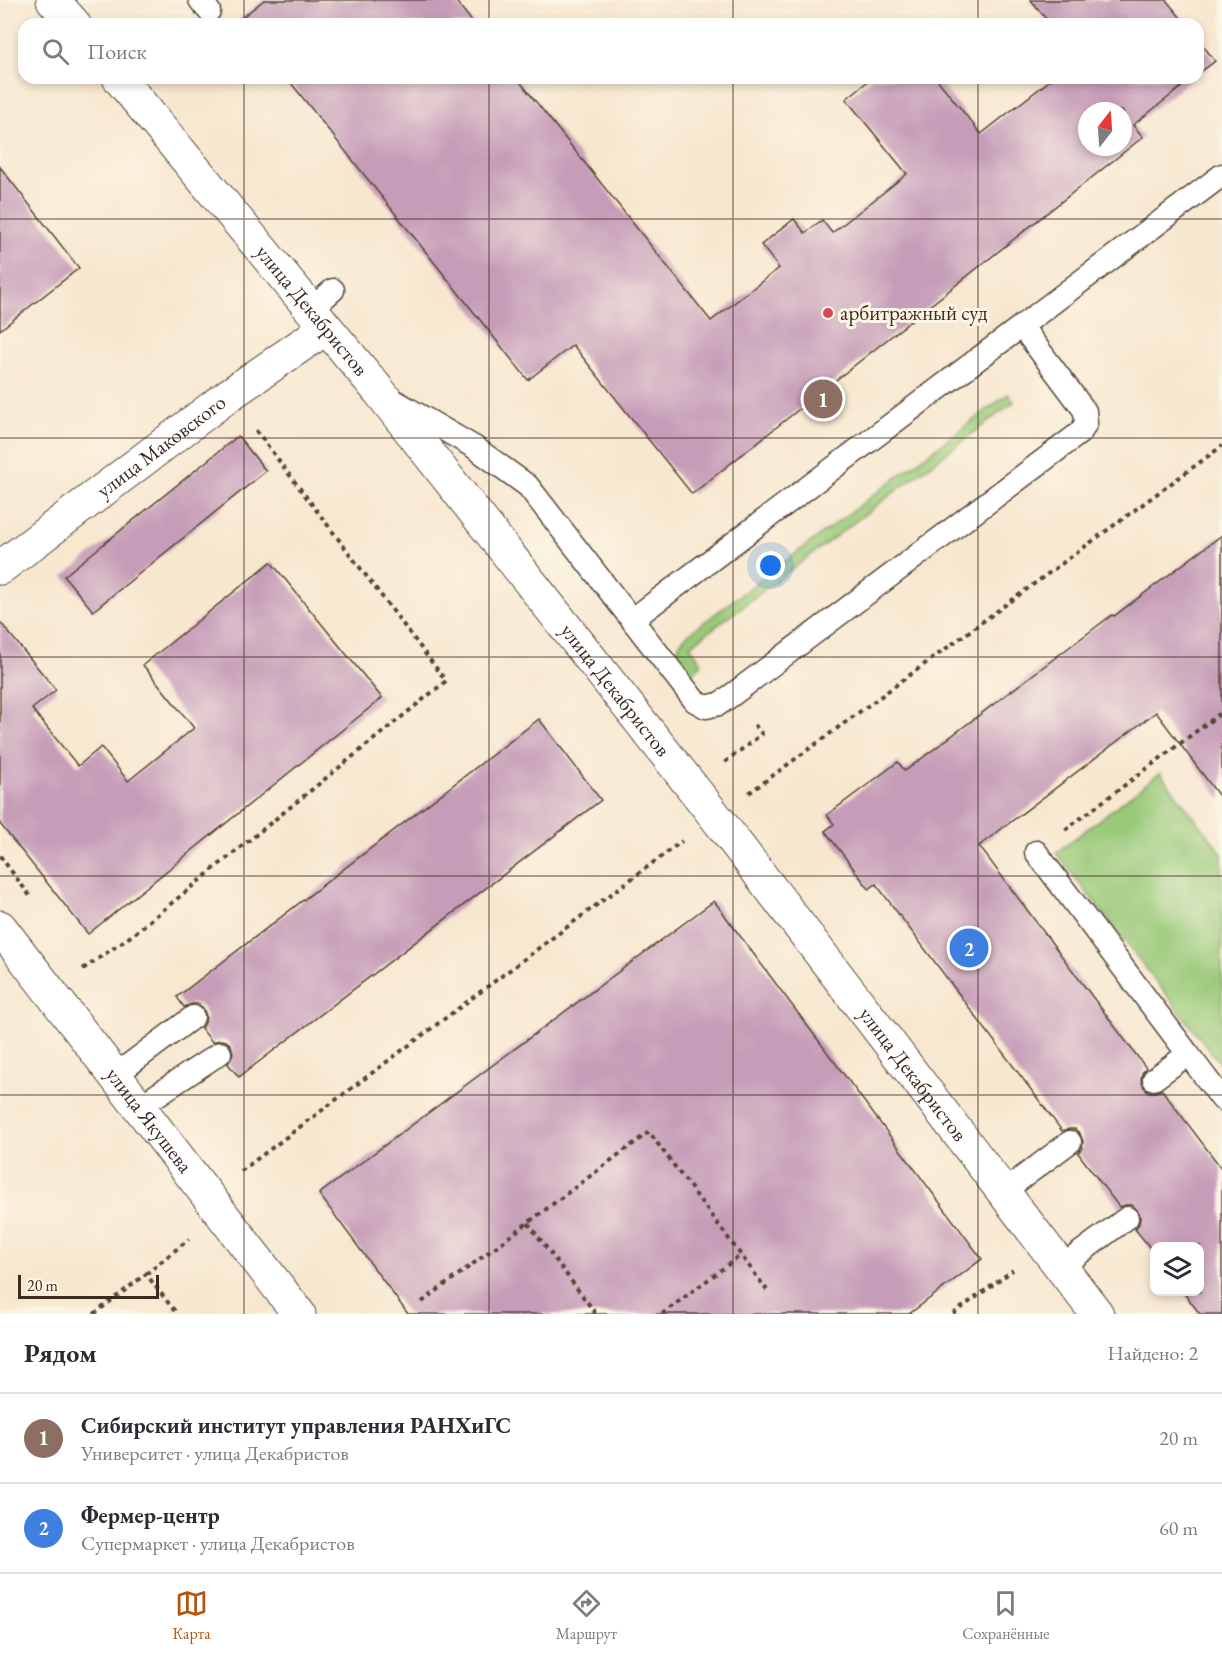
<!DOCTYPE html>
<html lang="ru">
<head>
<meta charset="utf-8">
<style>
	:root { --surface:#fff; --page:#f7f7f7; --text:#2b2b33; --muted:#7c7c81; --line:#e1e1e2; --accent:#b45309 }
	body { margin:0; font-family:"EB Garamond",serif; background:var(--page); color:var(--text) }
	.controls { position:absolute; right:18px; bottom:18px; display:grid; overflow:hidden; border-radius:12px; box-shadow:0 3px 9px #0003 }
	.controls button { width:54px; height:54px; display:grid; place-items:center; padding:0; border:0; border-bottom:2px solid var(--line); background:var(--surface); color:var(--text); font:30px sans-serif }
	.compass { position:absolute; left:1078px; top:102px; width:54px; height:54px; border-radius:50%; background:var(--surface); box-shadow:0 3px 9px #0003; rotate:17deg }
	.scale { position:absolute; left:18px; bottom:15px; width:141px; box-sizing:border-box; padding-left:6px; border:3px solid #3b2a1e; border-top:0; font-size:16px; line-height:21px; white-space:nowrap; color:#3b2a1e; -webkit-text-stroke:4px #fcf5e5; paint-order:stroke }
	.you { position:absolute; left:771px; top:566px; width:21px; height:21px; margin:-15px; border:4px solid #fff; border-radius:50%; background:#1a73e8; box-shadow:0 0 0 9px #1a73e833 }
	.badge { display:grid; place-items:center; width:39px; height:39px; border-radius:50%; background:var(--accent); color:#fff; font-size:20px; font-weight:700 }
	.pin { position:absolute; translate:-50% -50%; border:3px solid #fff; box-shadow:0 2px 6px #0006 }
	.list { margin:0; padding:0; list-style:none }
	h2 { display:flex; justify-content:space-between; align-items:center; height:78px; margin:0; padding:0 24px; font-size:26px }
	h2 small { font-size:20px; font-weight:400; color:var(--muted) }
	.list li { display:grid; grid-template-columns:39px 1fr auto; gap:18px; align-items:center; box-sizing:border-box; height:90px; padding:0 24px; border-top:2px solid var(--line) }
	.list b { display:block; font-size:22px; white-space:nowrap }
	.list p { margin:0; font-size:20px; white-space:nowrap; color:var(--muted) }
	.list em { font-size:20px; font-style:normal; color:var(--muted) }
	.icon { flex:none; width:33px; height:33px; fill:none; stroke:currentColor; stroke-width:2; stroke-linecap:round; stroke-linejoin:round }
	.map { position:relative; flex:none; width:1222px; height:1314px; overflow:hidden }
	.search { position:absolute; background:var(--surface); box-shadow:0 3px 9px #0003; left:18px; right:18px; top:18px; height:66px; display:flex; align-items:center; gap:15px; box-sizing:border-box; padding:0 21px; border-radius:18px; color:var(--muted); font-size:22px }
	.sheet { height:258px; background:var(--surface) }
	nav { display:flex; justify-content:space-around; align-items:center; box-sizing:border-box; height:84px; border-top:2px solid var(--line); background:var(--surface); font-size:16px; color:var(--muted) }
	nav a { display:grid; justify-items:center; gap:3px }
	nav .on { color:var(--accent) }
	.map>svg:first-child { display:block }
	.green { fill:#99c978; stroke:#6a7a4b; stroke-width:1.5 }
	.building { fill:#c69db8; fill-rule:evenodd }
	.lines { fill:none; stroke-linecap:round; stroke-linejoin:round }
	.service-casing { stroke:#574639; stroke-width:25 }
	.minor-casing { stroke:#574639; stroke-width:35 }
	.path { stroke:#574639; stroke-width:4; stroke-dasharray:4.5 4.5; stroke-linecap:butt }
	.service { stroke:#fff; stroke-width:22 }
	.minor { stroke:#fff; stroke-width:33 }
	.grid { fill:none; stroke:#3b2a1e; stroke-width:1.5; stroke-opacity:0.55 }
	.poi-dot { fill:#d1495b; stroke:#fcf5e5; stroke-width:2 }
	.labels { text-anchor:middle; stroke-width:6; stroke-linejoin:round; paint-order:stroke }
	.street-label { font-size:21px; fill:#3b2a1e; stroke:#fcf5e5 }
	.poi-label { font-size:21px; fill:#3b2a1e; stroke:#fcf5e5; text-anchor:start }
</style>
</head>
<body>
<div class="map">
<svg width="1222" height="1314" viewBox="0 0 1222 1314">
	<rect width="100%" height="100%" fill="#fcf5e5"/>
	<filter id="ink" filterUnits="userSpaceOnUse"><feTurbulence type="fractalNoise" baseFrequency=".0167" numOctaves="2"/><feDisplacementMap in="SourceGraphic" scale="12" xChannelSelector="R" yChannelSelector="G"/><feConvolveMatrix kernelMatrix="1 2 1 2 8 2 1 2 1" color-interpolation-filters="sRGB"/></filter>
	<filter id="wash" filterUnits="userSpaceOnUse"><feTurbulence type="fractalNoise" baseFrequency=".008" numOctaves="4" result="noise"/><feDisplacementMap in="SourceGraphic" scale="24" xChannelSelector="R" yChannelSelector="G"/><feGaussianBlur stdDeviation="1.35" result="paint"/><feColorMatrix in="noise" values="0 0 0 0 0 0 0 0 0 0 0 0 0 0 0 0 0 1.4 0 .05"/><feComposite in="paint" operator="in"/></filter>
	<g filter="url(#wash)">
		<rect width="100%" height="100%" fill="#f7e7cf"/>
		<g class="green">
			<polygon points="1008,394 1014,402 690,646 701,661 701,665 692,674 685,673 675,657 680,643 687,635"/>
			<polygon points="1160,773 1222,853 1222,1066 1056,853"/>
		</g>
		<g id="blocks">
			<g class="building">
				<polygon points="264,0 455,0 474,24 244,24 240,19"/>
				<polygon points="1031,0 1166,0 1186,24 1050,24"/>
				<polygon points="1198,39 1215,61 1198,74"/>
				<path d="M 287,78 L 517,78 L 711,321 L 779,268 L 761,245 L 794,219 L 805,233 L 822,220 L 832,233 L 907,174 L 846,99 L 872,78 L 936,78 L 981,134 L 1053,78 L 1193,78 L 1133,125 L 1143,137 L 692,494 L 573,345 L 528,380 ZM 1087,111 L 1123,111 L 1123,147 L 1087,147 Z"/>
				<polygon points="0,167 79,268 0,330"/>
				<polygon points="238,436 266,471 93,611 64,576"/>
				<polygon points="1222,535 1222,800 1156,712 979,846 1146,1068 1142,1073 1141,1080 1144,1087 1149,1092 1155,1092 1162,1090 1222,1169 1222,1314 1200,1314 1183,1292 1200,1292 1200,1246 1155,1246 1155,1254 1135,1229 1139,1224 1140,1217 1137,1210 1132,1205 1126,1205 1119,1207 1078,1153 1082,1148 1083,1141 1080,1134 1075,1129 1069,1129 1062,1131 876,884 869,889 825,831 834,824 827,815 898,762 905,771 1092,630 1112,615 1114,616"/>
				<polygon points="271,562 382,698 88,934 0,824 0,622 56,690 32,709 78,766 101,747 128,781 194,728 143,665"/>
				<polygon points="539,719 601,800 239,1077 228,1064 233,1053 231,1045 226,1041 220,1040 212,1042 201,1028 205,1023 206,1016 203,1008 198,1004 192,1004 184,1007 177,997"/>
				<polygon points="714,901 982,1259 909,1314 408,1314 319,1194"/>
			</g>
		</g>
	</g>
	<g filter="url(#ink)">
		<use href="#blocks" fill-opacity="0" stroke="#574639" stroke-width="1.5"/>
		<g class="lines">
			<defs>
				<g id="service">
					<polyline points="200,0 209,11"/>
					<polyline points="311,309 333,290"/>
					<polyline points="393,400 474,447 528,486 695,701 706,707 719,704 732,695 1081,432 1086,423 1085,411 1022,327"/>
					<polyline points="633,619 1222,175"/>
					<polyline points="1036,852 1188,1054 1154,1079"/>
					<polyline points="1188,1054 1222,1099"/>
					<polyline points="114,1076 193,1017"/>
					<polyline points="139,1107 220,1053"/>
					<polyline points="1003,1192 1070,1142"/>
					<polyline points="1061,1267 1127,1218"/>
				</g>
				<g id="minor">
					<polyline points="53,0 74,24"/>
					<path id="s1" d="M 119,78 L 379,391 L 715,816 L 1097,1314"/>
					<path id="s2" d="M 0,568 L 229,395 L 326,328"/>
					<path id="s3" d="M 0,927 L 299,1314"/>
				</g>
			</defs>
			<use href="#service" class="service-casing"/>
			<use href="#minor" class="minor-casing"/>
			<g class="path">
				<polyline points="725,762 762,734 754,724"/>
				<polyline points="749,793 1222,446"/>
				<polyline points="1065,830 1222,712"/>
				<polyline points="0,856 30,896"/>
				<polyline points="83,969 131,936 446,681 254,428"/>
				<polyline points="241,1171 682,841"/>
				<polyline points="528,1223 596,1314"/>
				<polyline points="146,1274 189,1239"/>
				<polyline points="422,1302 649,1132 767,1290"/>
				<polyline points="94,1314 146,1274 177,1314"/>
				<polyline points="662,1314 741,1255"/>
				<polyline points="953,1314 1013,1270"/>
			</g>
			<use href="#service" class="service"/>
			<use href="#minor" class="minor"/>
		</g>
	</g>
	<path class="grid" d="M 244,0 L 244,24M 489,0 L 489,24M 733,0 L 733,24M 978,0 L 978,24M 244,78 L 244,1314M 489,78 L 489,1314M 733,78 L 733,1314M 978,78 L 978,1314M 0,219 L 1222,219M 0,438 L 1222,438M 0,657 L 1222,657M 0,876 L 1222,876M 0,1095 L 1222,1095"/>
	<circle class="poi-dot" cx="828" cy="313" r="6"/>
	<g class="labels">
		<g class="street-label">
			<text dy="7" stroke="none"><textPath href="#s1" startOffset="302">улица Декабристов</textPath></text>
			<text dy="7" stroke="none"><textPath href="#s2" startOffset="202">улица Маковского</textPath></text>
			<text dy="7" stroke="none"><textPath href="#s1" startOffset="788">улица Декабристов</textPath></text>
			<text dy="7" stroke="none"><textPath href="#s1" startOffset="1274">улица Декабристов</textPath></text>
			<text dy="7" stroke="none"><textPath href="#s3" startOffset="244">улица Якушева</textPath></text>
		</g>
		<g class="poi-label">
			<text x="840" y="320">арбитражный суд</text>
		</g>
	</g>
</svg>
<div class="controls">
<button><svg class="icon" aria-label="layers" viewBox="0 0 24 24"><path d="M12 4l9 5-9 5-9-5zM3 14l9 5 9-5"/></svg></button>
</div>
<svg class="compass" viewBox="-18 -18 36 36"><path d="M0-13l5 13h-10z" fill="#e53935"/><path d="M0 13l5-13h-10z" fill="#7c7c81"/></svg>
<div class="scale">20 m</div>
<div class="you"></div>
<div class="pin badge" style="left:823px;top:399px;background:#8d6e63">1</div>
<div class="pin badge" style="left:969px;top:948px;background:#3f7fe0">2</div>
<div class="search"><svg class="icon" aria-label="search" viewBox="0 0 24 24"><circle cx="10" cy="10" r="6"/><path d="M15 15l6 6"/></svg>Поиск</div>
</div>
<section class="sheet">
<h2>Рядом<small>Найдено: 2</small></h2>
<ul class="list">
<li><span class="badge" style="background:#8d6e63">1</span><div><b>Сибирский институт управления РАНХиГС</b><p>Университет · улица Декабристов</p></div><em>20 m</em></li>
<li><span class="badge" style="background:#3f7fe0">2</span><div><b>Фермер-центр</b><p>Супермаркет · улица Декабристов</p></div><em>60 m</em></li>
</ul>
</section>
<nav>
<a class="on"><svg class="icon" aria-label="map" viewBox="0 0 24 24"><path d="M3 6l6-2 6 2 6-2v14l-6 2-6-2-6 2zM9 4v14M15 6v14"/></svg>Карта</a>
<a><svg class="icon" aria-label="directions" viewBox="0 0 24 24"><path d="M12 3l9 9-9 9-9-9zM9 14v-3h6M13 9l2 2-2 2"/></svg>Маршрут</a>
<a><svg class="icon" aria-label="saved" viewBox="0 0 24 24"><path d="M7 4h10v16l-5-4-5 4z"/></svg>Сохранённые</a>
</nav>
</body>
</html>
